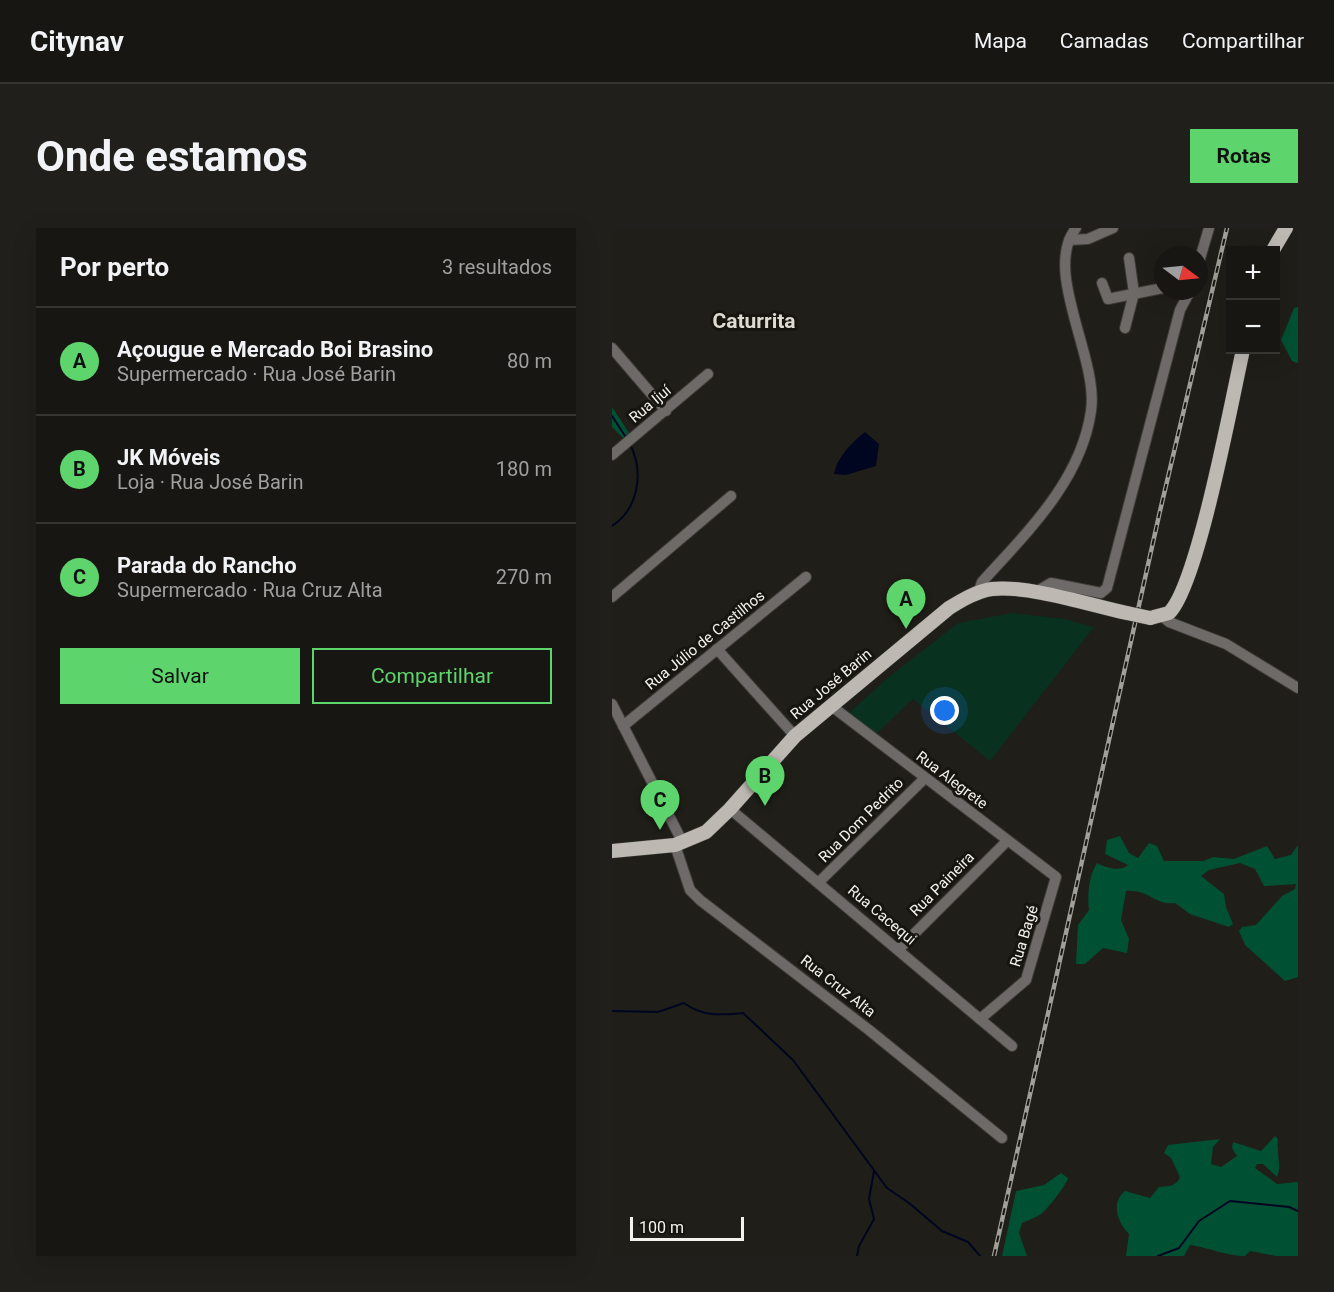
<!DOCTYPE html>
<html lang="pt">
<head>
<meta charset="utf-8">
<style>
	:root { --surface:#181612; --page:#211f1b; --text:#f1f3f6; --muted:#9f9f9f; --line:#363532; --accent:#5ed56c }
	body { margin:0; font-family:Roboto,sans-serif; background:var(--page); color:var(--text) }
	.controls { position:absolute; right:18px; top:18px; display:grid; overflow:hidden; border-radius:0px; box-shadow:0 6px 24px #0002 }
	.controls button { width:54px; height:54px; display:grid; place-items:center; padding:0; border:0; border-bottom:2px solid var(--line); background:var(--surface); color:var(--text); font:30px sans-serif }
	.compass { position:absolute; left:542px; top:18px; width:54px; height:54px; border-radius:50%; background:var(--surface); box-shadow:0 6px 24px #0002; rotate:106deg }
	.scale { position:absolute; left:18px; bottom:15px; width:114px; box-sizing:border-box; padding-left:6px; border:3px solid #f3f2ed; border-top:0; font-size:16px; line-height:21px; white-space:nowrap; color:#f3f2ed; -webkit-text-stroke:4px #17150f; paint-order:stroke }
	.you { position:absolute; left:333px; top:483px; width:21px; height:21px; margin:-15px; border:4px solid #fff; border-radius:50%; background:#1a73e8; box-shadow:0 0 0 9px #1a73e833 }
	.badge { display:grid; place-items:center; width:39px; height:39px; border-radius:50%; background:var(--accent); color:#111; font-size:20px; font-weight:700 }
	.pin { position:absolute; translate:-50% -50px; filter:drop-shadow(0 2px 3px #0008) }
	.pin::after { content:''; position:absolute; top:32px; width:21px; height:18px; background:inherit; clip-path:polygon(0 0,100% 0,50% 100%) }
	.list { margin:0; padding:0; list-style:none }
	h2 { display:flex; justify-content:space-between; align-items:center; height:78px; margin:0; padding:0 24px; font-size:26px }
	h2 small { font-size:20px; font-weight:400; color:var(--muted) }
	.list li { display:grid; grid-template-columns:39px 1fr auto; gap:18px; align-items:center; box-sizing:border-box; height:108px; padding:0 24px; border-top:2px solid var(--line) }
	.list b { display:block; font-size:22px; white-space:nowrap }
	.list p { margin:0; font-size:20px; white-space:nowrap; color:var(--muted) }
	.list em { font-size:20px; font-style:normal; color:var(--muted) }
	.actions { display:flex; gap:12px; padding:18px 24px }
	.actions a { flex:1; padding:14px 0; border:2px solid var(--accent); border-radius:0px; text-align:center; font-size:21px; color:var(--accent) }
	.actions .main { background:var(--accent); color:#111 }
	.map { position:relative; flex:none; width:686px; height:1028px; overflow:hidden; border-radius:0px }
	header { display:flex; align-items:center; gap:36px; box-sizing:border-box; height:84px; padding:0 30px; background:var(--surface); border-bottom:2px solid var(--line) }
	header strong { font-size:28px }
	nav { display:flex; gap:33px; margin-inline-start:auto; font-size:21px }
	.intro { display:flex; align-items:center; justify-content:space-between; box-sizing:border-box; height:144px; padding:0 36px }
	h1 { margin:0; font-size:42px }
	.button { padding:15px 27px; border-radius:0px; background:var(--accent); color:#111; font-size:21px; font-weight:700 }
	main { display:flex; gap:36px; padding:0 36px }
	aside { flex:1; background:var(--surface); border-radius:0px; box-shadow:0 6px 24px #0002 }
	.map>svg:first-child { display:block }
	.green { fill:#08311f }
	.forest { fill:#005133 }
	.water { fill:#000620 }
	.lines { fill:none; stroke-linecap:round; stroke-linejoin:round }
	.stream { stroke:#000620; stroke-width:2 }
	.minor-casing { stroke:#3e3c36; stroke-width:12 }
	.major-casing { stroke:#3e3c36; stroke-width:15 }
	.minor { stroke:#6d6a68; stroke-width:10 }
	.major { stroke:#beb8b3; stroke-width:14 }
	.rail-casing { stroke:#a09f99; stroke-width:4.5 }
	.rail { stroke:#17150f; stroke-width:2; stroke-dasharray:7; stroke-linecap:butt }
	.major-bridge-casing { stroke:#3e3c36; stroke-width:15; stroke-linecap:butt }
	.major-bridge { stroke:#beb8b3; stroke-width:14 }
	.labels { text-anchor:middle; stroke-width:6; stroke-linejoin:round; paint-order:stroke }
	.street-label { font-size:15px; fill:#f3f2ed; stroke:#17150f }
	.district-label { font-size:21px; font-weight:bold; fill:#dedbd3; stroke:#17150f }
</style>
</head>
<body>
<header>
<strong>Citynav</strong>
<nav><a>Mapa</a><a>Camadas</a><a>Compartilhar</a></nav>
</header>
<div class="intro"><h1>Onde estamos</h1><a class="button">Rotas</a></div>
<main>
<aside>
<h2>Por perto<small>3 resultados</small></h2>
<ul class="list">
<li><span class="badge">A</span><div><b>Açougue e Mercado Boi Brasino</b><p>Supermercado · Rua José Barin</p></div><em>80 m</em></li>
<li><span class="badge">B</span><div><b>JK Móveis</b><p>Loja · Rua José Barin</p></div><em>180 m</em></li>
<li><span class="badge">C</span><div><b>Parada do Rancho</b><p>Supermercado · Rua Cruz Alta</p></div><em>270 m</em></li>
</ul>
<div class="actions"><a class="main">Salvar</a><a>Compartilhar</a></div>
</aside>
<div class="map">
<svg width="686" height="1028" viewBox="0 0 686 1028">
	<rect width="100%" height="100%" fill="#201e18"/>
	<polygon class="green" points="400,385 452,391 482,399 378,533 301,471 264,506 237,485 278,448 346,395"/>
	<g class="forest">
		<polygon points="686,79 686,135 685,135 680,133 669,112 682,80"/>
		<polygon points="0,179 17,205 11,210 0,199"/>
		<path d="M 508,608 L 517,625 L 526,630 L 537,615 L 545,618 L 552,633 L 592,633 L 601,629 L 622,631 L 655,618 L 663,631 L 679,627 L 686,617 L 686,749 L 673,753 L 633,717 L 627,703 L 630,699 L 644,697 L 670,668 L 683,661 L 684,656 L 652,658 L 643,641 L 628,635 L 597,642 L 589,648 L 612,666 L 614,679 L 621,696 L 617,699 L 578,686 L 563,675 C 542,678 538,661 514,663 L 509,692 L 517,711 L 515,725 L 491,720 L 473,736 L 464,736 L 466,697 L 477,682 C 475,667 477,647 485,635 C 495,640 508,644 516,637 L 493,626 L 495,612 Z"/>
		<path d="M 663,908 L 666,911 C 664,923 670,939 665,949 L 651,936 L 645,936 L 643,940 L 665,956 L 686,954 L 686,1028 L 664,1028 L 638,1023 L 633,1028 C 614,1028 598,1020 578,1017 L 572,1028 L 514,1028 L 517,1006 C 506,995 498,975 513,963 L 538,970 L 547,959 C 556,958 564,959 568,949 L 559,930 L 552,925 L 556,917 L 608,911 L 601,919 L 599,936 L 609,939 L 625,928 L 620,920 L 621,914 L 649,923 Z"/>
		<path d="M 449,945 L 456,950 C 455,956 435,982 429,986 C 423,990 416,992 410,995 L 407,1005 L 415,1028 L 390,1028 L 404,963 L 432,957 Z"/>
	</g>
	<path class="water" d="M 253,204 L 267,216 L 264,238 L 234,247 L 222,246 C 225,229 239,215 253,204 Z"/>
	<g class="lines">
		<g class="stream">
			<polyline points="0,188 15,211"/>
			<path d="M 0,298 C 27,280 32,244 18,216"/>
			<path d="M 0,783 L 46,784 L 72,775 C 91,789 109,787 131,785 L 181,832 L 275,960 L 297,975 L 330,1003 L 356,1014 L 368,1028"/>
			<polyline points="245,1028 247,1018 262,991 257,971 262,943"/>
			<polyline points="546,1028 567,1020 587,993 618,973 677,979 686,983"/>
		</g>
		<defs>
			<g id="minor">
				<polyline points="457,12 476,11 501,0"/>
				<polyline points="587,34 597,0"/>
				<polyline points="490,55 496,71 551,60"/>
				<polyline points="513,100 522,65 517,30"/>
				<polyline points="0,120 54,183"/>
				<polyline points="0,227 96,146"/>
				<path d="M 366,365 L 370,354 C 415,304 469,253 479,183 C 487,130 430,43 464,0"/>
				<polyline points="422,365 439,355 489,365 495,360 568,82 578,63"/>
				<polyline points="0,369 119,268"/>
				<polyline points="551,389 557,394 614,416 686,460"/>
				<polyline points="105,421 183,508"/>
				<polyline points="0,476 71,615"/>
				<polyline points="218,477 444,649 414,752 368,791"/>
				<polyline points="11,498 194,349"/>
				<polyline points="118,581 400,818"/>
				<polyline points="63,617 78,662 88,672 257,802 390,910"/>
				<polyline points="207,654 312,551"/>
				<polyline points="287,721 395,613"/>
			</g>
			<g id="major">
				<polyline points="661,22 674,0"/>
				<path d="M 538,390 L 557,385 C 586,357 620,170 631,122"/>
				<path d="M 0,623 L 63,617 L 94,604 L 118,581 L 183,508 L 337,380 C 350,372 365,363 380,361 C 417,357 478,377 515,385"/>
			</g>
		</defs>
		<use href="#minor" class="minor-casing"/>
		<use href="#major" class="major-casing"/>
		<use href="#minor" class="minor"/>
		<use href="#major" class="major"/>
		<defs>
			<polyline id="rail" points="382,1028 548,283 615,0"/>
		</defs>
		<use href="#rail" class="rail-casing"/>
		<use href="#rail" class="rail"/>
		<defs>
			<polyline id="major-bridge" points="515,385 538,390"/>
		</defs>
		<use href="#major-bridge" class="major-bridge-casing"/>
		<use href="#major-bridge" class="major-bridge"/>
	</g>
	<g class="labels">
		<g class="street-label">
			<text transform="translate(38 176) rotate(-40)" y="5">Rua Ijuí</text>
			<text transform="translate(93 412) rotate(-39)" y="5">Rua Júlio de Castilhos</text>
			<text transform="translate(219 456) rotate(-40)" y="5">Rua José Barin</text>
			<text transform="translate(340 552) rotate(37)" y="5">Rua Alegrete</text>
			<text transform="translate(249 592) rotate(-45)" y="5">Rua Dom Pedrito</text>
			<text transform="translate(330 656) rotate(-45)" y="5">Rua Paineira</text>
			<text transform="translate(270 687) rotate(40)" y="5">Rua Cacequi</text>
			<text transform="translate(412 708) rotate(-73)" y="5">Rua Bagé</text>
			<text transform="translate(226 758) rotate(38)" y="5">Rua Cruz Alta</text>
		</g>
		<g class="district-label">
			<text x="142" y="100">Caturrita</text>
		</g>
	</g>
</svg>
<div class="controls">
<button>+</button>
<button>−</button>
</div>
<svg class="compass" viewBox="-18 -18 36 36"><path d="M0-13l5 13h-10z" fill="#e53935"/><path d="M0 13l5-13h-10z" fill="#9f9f9f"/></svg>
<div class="scale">100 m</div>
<div class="you"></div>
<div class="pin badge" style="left:294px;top:401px">A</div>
<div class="pin badge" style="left:153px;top:578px">B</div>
<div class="pin badge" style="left:48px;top:602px">C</div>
</div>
</main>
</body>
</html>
